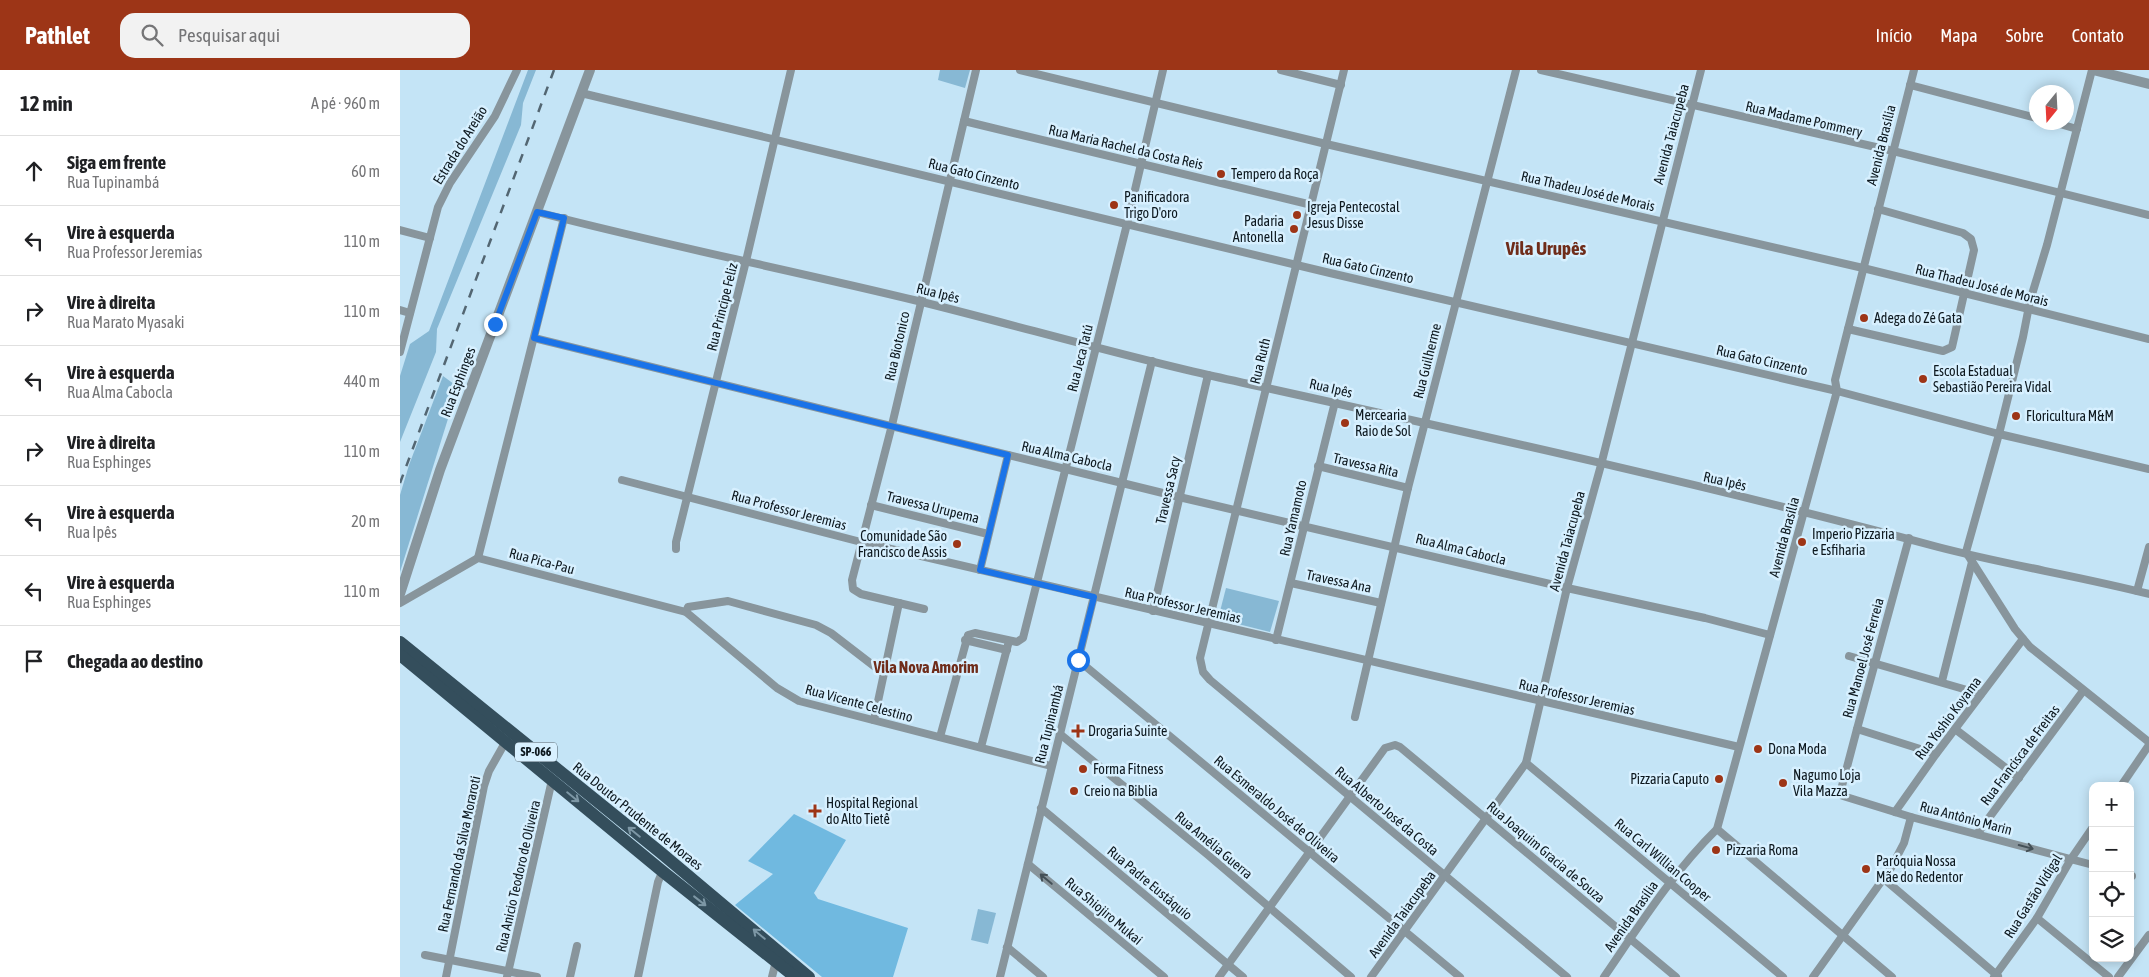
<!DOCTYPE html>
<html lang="pt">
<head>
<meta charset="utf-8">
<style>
	:root { --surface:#fff; --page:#f2f2f2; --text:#202124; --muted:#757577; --line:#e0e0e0; --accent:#9d3517 }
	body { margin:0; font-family:"Asap Condensed",sans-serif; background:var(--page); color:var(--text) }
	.controls { position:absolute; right:15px; bottom:15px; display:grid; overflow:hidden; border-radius:10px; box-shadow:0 2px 12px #0003 }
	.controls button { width:45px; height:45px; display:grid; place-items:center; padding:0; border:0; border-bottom:1px solid var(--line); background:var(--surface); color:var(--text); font:25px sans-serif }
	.compass { position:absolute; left:1629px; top:15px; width:45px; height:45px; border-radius:50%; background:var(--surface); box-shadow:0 2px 12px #0003; rotate:198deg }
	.stop { position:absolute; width:15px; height:15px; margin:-11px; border:4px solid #1a73e8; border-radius:50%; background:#fff }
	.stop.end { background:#1a73e8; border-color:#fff; box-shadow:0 1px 5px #0008 }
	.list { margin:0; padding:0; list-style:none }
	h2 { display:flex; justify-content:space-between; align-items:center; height:65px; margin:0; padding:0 20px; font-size:21px }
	h2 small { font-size:16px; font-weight:400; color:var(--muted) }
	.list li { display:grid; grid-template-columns:32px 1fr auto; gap:15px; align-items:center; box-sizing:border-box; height:70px; padding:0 20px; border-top:1px solid var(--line) }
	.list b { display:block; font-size:19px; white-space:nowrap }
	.list p { margin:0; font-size:16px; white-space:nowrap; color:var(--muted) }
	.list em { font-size:16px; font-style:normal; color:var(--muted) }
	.icon { flex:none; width:28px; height:28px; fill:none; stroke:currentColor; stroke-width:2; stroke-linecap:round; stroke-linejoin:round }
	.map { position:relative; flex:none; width:1749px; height:907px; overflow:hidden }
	header { display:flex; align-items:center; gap:30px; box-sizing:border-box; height:70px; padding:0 25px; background:var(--accent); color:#fff }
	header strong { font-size:24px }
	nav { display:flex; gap:28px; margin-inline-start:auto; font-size:18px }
	.search { width:350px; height:45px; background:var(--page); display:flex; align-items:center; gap:12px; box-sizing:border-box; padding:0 18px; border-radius:15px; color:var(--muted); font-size:19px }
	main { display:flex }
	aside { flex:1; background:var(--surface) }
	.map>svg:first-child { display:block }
	.green { fill:#87b8d4 }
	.forest { fill:#70b9e0 }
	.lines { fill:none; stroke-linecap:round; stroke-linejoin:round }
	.minor { stroke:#88959c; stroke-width:8 }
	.tertiary { stroke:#88959c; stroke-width:10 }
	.trunk { stroke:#344e5c; stroke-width:12 }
	.rail { stroke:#536672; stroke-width:2.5; stroke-dasharray:9 9; stroke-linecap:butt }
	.oneway { stroke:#7d97a5 }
	.oneway2 { stroke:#445057 }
	.route { stroke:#1a73e8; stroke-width:6 }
	.poi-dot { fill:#9d3517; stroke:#d7f0ff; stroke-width:2 }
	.labels { text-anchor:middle; stroke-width:5; stroke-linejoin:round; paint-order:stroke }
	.shield { fill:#d7f0ff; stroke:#4a5962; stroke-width:1 }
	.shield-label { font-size:12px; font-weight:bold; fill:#0d181f }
	.street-label { font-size:14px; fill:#0d181f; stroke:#d7f0ff }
	.poi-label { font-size:14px; fill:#0d181f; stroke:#d7f0ff; text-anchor:start }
	.quarter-label { font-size:16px; font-weight:bold; fill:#6f2c1a; stroke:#d7f0ff }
	.district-label { font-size:19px; font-weight:bold; fill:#6f2c1a; stroke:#d7f0ff }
</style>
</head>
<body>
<header>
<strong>Pathlet</strong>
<div class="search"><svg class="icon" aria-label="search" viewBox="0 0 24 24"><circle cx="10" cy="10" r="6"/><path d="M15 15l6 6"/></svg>Pesquisar aqui</div>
<nav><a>Início</a><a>Mapa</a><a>Sobre</a><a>Contato</a></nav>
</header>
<main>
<aside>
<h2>12 min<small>A pé · 960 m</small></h2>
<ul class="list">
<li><svg class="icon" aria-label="ahead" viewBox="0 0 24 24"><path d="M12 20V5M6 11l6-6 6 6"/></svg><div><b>Siga em frente</b><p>Rua Tupinambá</p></div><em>60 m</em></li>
<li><svg class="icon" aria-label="left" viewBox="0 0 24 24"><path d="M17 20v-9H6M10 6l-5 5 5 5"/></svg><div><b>Vire à esquerda</b><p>Rua Professor Jeremias</p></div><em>110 m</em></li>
<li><svg class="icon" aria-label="right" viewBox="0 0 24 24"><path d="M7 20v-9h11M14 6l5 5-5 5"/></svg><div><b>Vire à direita</b><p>Rua Marato Myasaki</p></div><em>110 m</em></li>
<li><svg class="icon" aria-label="left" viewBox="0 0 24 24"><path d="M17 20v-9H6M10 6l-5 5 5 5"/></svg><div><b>Vire à esquerda</b><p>Rua Alma Cabocla</p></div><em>440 m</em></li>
<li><svg class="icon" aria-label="right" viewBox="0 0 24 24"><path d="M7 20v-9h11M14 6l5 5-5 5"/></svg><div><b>Vire à direita</b><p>Rua Esphinges</p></div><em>110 m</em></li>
<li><svg class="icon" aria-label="left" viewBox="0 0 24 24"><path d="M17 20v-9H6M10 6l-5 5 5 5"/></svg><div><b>Vire à esquerda</b><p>Rua Ipês</p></div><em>20 m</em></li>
<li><svg class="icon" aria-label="left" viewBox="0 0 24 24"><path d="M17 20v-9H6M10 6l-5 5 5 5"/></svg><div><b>Vire à esquerda</b><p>Rua Esphinges</p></div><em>110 m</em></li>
<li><svg class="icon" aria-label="arrive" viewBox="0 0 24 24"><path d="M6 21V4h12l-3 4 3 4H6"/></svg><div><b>Chegada ao destino</b></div></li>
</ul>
</aside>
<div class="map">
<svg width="1749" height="907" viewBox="0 0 1749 907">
	<rect width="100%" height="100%" fill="#c4e4f6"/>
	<g class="green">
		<polygon points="128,0 136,0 123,33 121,55 37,259 36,282 0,372 0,306 10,274 29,261"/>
		<polygon points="540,0 570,0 565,18 538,10"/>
		<polygon points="43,306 58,317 0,502 0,425 9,395"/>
		<polygon points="826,518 879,531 870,562 818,549"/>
		<polygon points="578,839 596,843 588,874 571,870"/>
	</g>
	<polygon class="forest" points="394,744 446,770 414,823 418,829 508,858 493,907 422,907 335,835 373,804 348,791"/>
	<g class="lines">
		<g class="minor">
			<polyline points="620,0 926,74 1463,198 1749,269"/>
			<polyline points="881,0 941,15"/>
			<polyline points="944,0 800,588 803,602 810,610 1167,907"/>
			<polyline points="1141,0 1493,81 1749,145"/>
			<polyline points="1692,0 1647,175 1630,231 1623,267 1599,364 1566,482 1615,559 1630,577 1749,672"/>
			<polyline points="1510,15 1636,48"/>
			<polyline points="181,23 930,203 1437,321 1599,364 1749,399"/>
			<polyline points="564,51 912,135"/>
			<polyline points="1653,52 1677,59"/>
			<path d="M 137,142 C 263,175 391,200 518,231 C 615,255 711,283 808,305 C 1052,359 1297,412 1538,477 C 1607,495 1679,506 1749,524"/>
			<polyline points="0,160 30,168"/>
			<polyline points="0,240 10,243"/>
			<polyline points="1448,259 1543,281 1552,277 1574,180 1571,169 1563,163 1478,139"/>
			<polyline points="134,268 779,427 1167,518 1305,548 1370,565"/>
			<polyline points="0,282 38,137 50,113 95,46 117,0"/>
			<polyline points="918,396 1008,418"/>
			<polyline points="222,410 461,472 1339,677"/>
			<polyline points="471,435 588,464"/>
			<polyline points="1509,468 1457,659 1442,716 1443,726 1511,747 1693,795"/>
			<polyline points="276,479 276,472 346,191 391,0"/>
			<polyline points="78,488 164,148"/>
			<polyline points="580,500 608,385"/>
			<polyline points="891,513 981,533"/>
			<polyline points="1737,521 1749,477"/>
			<polyline points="0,533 78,488 286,542 377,618 399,631 651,696"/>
			<polyline points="524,539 461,524 453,519 452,510 492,355 576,0"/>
			<polyline points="753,541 808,305"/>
			<polyline points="286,542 288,537 328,531 416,555 431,563 483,603"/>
			<polyline points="565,570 607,580"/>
			<polyline points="876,570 935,332"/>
			<polyline points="1449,586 1581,624"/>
			<polyline points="678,590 1060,907"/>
			<polyline points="1542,611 1572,492"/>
			<polyline points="955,647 1008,418 1116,0"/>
			<polyline points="474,650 499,533"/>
			<polyline points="1457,659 1536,684"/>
			<polyline points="1555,659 1619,708"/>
			<polyline points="660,664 808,785 951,907"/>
			<polyline points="540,667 568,565 575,563 617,572 623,568 727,154 763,0"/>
			<polyline points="581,677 609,571"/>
			<polyline points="1126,693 1383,907"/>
			<polyline points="1721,716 1749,675"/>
			<polyline points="641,738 843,907"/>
			<polyline points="1495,742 1536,684 1623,569"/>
			<polyline points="1317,759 1492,907"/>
			<polyline points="1577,764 1683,621"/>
			<polyline points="628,794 764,907"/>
			<polyline points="1730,806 1732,806"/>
			<polyline points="1484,809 1598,906"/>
			<polyline points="1637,848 1709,907"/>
			<polyline points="607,877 643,907"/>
			<polyline points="25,885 137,907"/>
			<polyline points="46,907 84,716 89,701 106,671"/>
			<polyline points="107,907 152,710"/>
			<polyline points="170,907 177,876"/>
			<polyline points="238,907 258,812 263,800"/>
			<polyline points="372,907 376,891"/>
			<polyline points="600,907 752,291"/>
			<polyline points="819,907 985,678 995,675 1000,677 1276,907"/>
			<polyline points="971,907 1126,693 1167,518 1201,395 1301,0"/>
			<path d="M 1204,907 C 1239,856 1273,802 1317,759 L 1437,321 L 1435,310 L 1514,0"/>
			<polyline points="1413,907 1491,798 1504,773 1511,747"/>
			<polyline points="1594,907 1637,848 1671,789 1693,757"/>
			<polyline points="1718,907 1749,865"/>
		</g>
		<g class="tertiary">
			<polyline points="1693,0 1749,14"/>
			<polyline points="0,524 40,400 190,0"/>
		</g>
		<g class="trunk">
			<polyline points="0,572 260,782 409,907"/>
			<polyline points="0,585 262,801 395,907"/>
		</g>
		<polyline class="rail" points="0,413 154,0"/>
	</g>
	<defs><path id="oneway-shaft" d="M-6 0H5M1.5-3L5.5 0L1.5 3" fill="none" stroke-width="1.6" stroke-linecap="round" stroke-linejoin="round" transform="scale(1.25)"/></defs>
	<g class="oneway">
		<use href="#oneway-shaft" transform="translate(173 727) rotate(39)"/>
		<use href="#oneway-shaft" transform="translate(234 762) rotate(-141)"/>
		<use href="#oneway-shaft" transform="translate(300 831) rotate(38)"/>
		<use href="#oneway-shaft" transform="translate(359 864) rotate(-140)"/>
	</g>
	<g class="oneway2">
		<use href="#oneway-shaft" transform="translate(1626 777) rotate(15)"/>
		<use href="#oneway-shaft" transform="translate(646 809) rotate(-140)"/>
	</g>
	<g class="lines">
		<polyline class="route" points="95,254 137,142 164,148 134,268 608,385 580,500 694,527 678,590"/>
	</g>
	<g class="poi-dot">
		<circle cx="821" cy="104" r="5"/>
		<circle cx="714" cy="135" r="5"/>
		<circle cx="897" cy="145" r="5"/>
		<circle cx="894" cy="159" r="5"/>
		<circle cx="1464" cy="248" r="5"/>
		<circle cx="1523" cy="309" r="5"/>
		<circle cx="1616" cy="346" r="5"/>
		<circle cx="945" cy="353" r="5"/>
		<circle cx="1402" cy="472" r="5"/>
		<circle cx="557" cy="474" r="5"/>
		<path d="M675.5 653.5h5v5h5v5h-5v5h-5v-5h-5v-5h5z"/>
		<circle cx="1358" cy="679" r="5"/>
		<circle cx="683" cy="699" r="5"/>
		<circle cx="1319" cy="709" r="5"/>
		<circle cx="1383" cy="713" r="5"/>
		<circle cx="674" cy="721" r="5"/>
		<path d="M412.5 733.5h5v5h5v5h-5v5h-5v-5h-5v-5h5z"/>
		<circle cx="1316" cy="780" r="5"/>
		<circle cx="1466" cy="799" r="5"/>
	</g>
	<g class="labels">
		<rect class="shield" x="115" y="672.5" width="42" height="19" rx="4"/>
		<g class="shield-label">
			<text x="136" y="686">SP-066</text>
		</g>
		<g class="street-label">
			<text transform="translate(1404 49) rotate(13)" y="5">Rua Madame Pommery</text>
			<text transform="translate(1271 64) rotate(-75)" y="5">Avenida Taiacupeba</text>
			<text transform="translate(60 75) rotate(-58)" y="5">Estrada do Areião</text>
			<text transform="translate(1481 75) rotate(-76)" y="5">Avenida Brasília</text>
			<text transform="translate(726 77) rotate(13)" y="5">Rua Maria Rachel da Costa Reis</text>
			<text transform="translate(574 104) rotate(14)" y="5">Rua Gato Cinzento</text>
			<text transform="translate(1188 121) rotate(13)" y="5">Rua Thadeu José de Morais</text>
			<text transform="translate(968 198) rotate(13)" y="5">Rua Gato Cinzento</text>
			<text transform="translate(1582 215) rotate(14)" y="5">Rua Thadeu José de Morais</text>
			<text transform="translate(538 223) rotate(14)" y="5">Rua Ipês</text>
			<text transform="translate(322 237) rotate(-76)" y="5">Rua Principe Feliz</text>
			<text transform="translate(497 276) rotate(-77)" y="5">Rua Biotonico</text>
			<text transform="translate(680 288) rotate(-76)" y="5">Rua Jeca Tatú</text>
			<text transform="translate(1362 290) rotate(13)" y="5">Rua Gato Cinzento</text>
			<text transform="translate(860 291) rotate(-76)" y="5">Rua Ruth</text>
			<text transform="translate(1027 291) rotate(-76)" y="5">Rua Guilherme</text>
			<text transform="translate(58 312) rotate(-69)" y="5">Rua Esphinges</text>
			<text transform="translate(931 318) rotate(13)" y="5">Rua Ipês</text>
			<text transform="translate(667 386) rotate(13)" y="5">Rua Alma Cabocla</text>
			<text transform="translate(966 395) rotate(13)" y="5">Travessa Rita</text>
			<text transform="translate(1325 411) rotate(13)" y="5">Rua Ipês</text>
			<text transform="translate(768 420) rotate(-77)" y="5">Travessa Sacy</text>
			<text transform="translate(533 437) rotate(14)" y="5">Travessa Urupema</text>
			<text transform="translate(389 440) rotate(15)" y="5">Rua Professor Jeremias</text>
			<text transform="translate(893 448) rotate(-77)" y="5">Rua Yamamoto</text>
			<text transform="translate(1384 467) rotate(-75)" y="5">Avenida Brasília</text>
			<text transform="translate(1167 471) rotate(-75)" y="5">Avenida Taiacupeba</text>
			<text transform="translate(1061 479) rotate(14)" y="5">Rua Alma Cabocla</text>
			<text transform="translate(142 491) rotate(15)" y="5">Rua Pica-Pau</text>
			<text transform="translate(939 511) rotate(12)" y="5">Travessa Ana</text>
			<text transform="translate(783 535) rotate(13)" y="5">Rua Professor Jeremias</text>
			<text transform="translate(1463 588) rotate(-75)" y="5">Rua Manoel José Ferreia</text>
			<text transform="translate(1177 627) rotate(13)" y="5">Rua Professor Jeremias</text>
			<text transform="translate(459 633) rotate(15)" y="5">Rua Vicente Celestino</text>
			<text transform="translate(1548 648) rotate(-53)" y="5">Rua Yoshio Koyama</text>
			<text transform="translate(649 654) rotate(-76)" y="5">Rua Tupinambá</text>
			<text transform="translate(1620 685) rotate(-53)" y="5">Rua Francisca de Freitas</text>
			<text transform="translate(877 739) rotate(40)" y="5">Rua Esmeraldo José de Oliveira</text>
			<text transform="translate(987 741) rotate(40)" y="5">Rua Alberto José da Costa</text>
			<text transform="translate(238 746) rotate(39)" y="5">Rua Doutor Prudente de Moraes</text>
			<text transform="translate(1566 748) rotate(15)" y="5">Rua Antônio Marin</text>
			<text transform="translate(814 775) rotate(40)" y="5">Rua Amélia Guerra</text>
			<text transform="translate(1146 782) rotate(40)" y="5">Rua Joaquim Gracia de Souza</text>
			<text transform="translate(59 784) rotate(-78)" y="5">Rua Fernando da Silva Moraroti</text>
			<text transform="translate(1263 790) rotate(40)" y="5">Rua Carl Willian Cooper</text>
			<text transform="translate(118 806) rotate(-77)" y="5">Rua Anicio Teodoro de Oliveira</text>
			<text transform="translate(750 813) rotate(40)" y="5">Rua Padre Eustáquio</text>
			<text transform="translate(1633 826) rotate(-58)" y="5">Rua Gastão Vidigal</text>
			<text transform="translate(704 841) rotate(40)" y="5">Rua Shiojiro Mukai</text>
			<text transform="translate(1002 844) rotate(-54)" y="5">Avenida Taiacupeba</text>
			<text transform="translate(1231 846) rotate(-55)" y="5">Avenida Brasília</text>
		</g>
		<g class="poi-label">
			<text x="831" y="109">Tempero da Roça</text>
			<text x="724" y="132">Panificadora<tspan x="724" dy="16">Trigo D'oro</tspan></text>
			<text x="907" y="142">Igreja Pentecostal<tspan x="907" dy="16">Jesus Disse</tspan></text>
			<text x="884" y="156" text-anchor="end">Padaria<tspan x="884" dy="16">Antonella</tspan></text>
			<text x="1474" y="253">Adega do Zé Gata</text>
			<text x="1533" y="306">Escola Estadual<tspan x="1533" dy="16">Sebastião Pereira Vidal</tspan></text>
			<text x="955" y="350">Mercearia<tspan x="955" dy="16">Raio de Sol</tspan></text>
			<text x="1626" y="351">Floricultura M&amp;M</text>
			<text x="1412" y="469">Imperio Pizzaria<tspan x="1412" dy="16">e Esfiharia</tspan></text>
			<text x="547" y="471" text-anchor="end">Comunidade São<tspan x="547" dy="16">Francisco de Assis</tspan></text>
			<text x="688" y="666">Drogaria Suinte</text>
			<text x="1368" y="684">Dona Moda</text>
			<text x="693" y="704">Forma Fitness</text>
			<text x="1393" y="710">Nagumo Loja<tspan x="1393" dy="16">Vila Mazza</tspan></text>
			<text x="1309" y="714" text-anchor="end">Pizzaria Caputo</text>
			<text x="684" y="726">Creio na Biblia</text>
			<text x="426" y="738">Hospital Regional<tspan x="426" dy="16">do Alto Tietê</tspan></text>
			<text x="1326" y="785">Pizzaria Roma</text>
			<text x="1476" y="796">Paróquia Nossa<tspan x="1476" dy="16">Mãe do Redentor</tspan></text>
		</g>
		<g class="quarter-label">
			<text x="526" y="603">Vila Nova Amorim</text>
		</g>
		<g class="district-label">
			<text x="1146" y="185">Vila Urupês</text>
		</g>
	</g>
</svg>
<div class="controls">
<button>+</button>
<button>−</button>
<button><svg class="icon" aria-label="locate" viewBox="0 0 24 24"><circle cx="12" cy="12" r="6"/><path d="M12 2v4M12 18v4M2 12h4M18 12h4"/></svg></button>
<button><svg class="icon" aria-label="layers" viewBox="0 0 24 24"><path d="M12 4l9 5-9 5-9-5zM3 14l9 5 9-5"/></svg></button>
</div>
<svg class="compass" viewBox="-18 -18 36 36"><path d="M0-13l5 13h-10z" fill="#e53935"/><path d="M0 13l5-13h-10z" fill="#757577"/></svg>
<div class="stop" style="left:678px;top:590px"></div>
<div class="stop end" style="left:95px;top:254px"></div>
</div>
</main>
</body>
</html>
